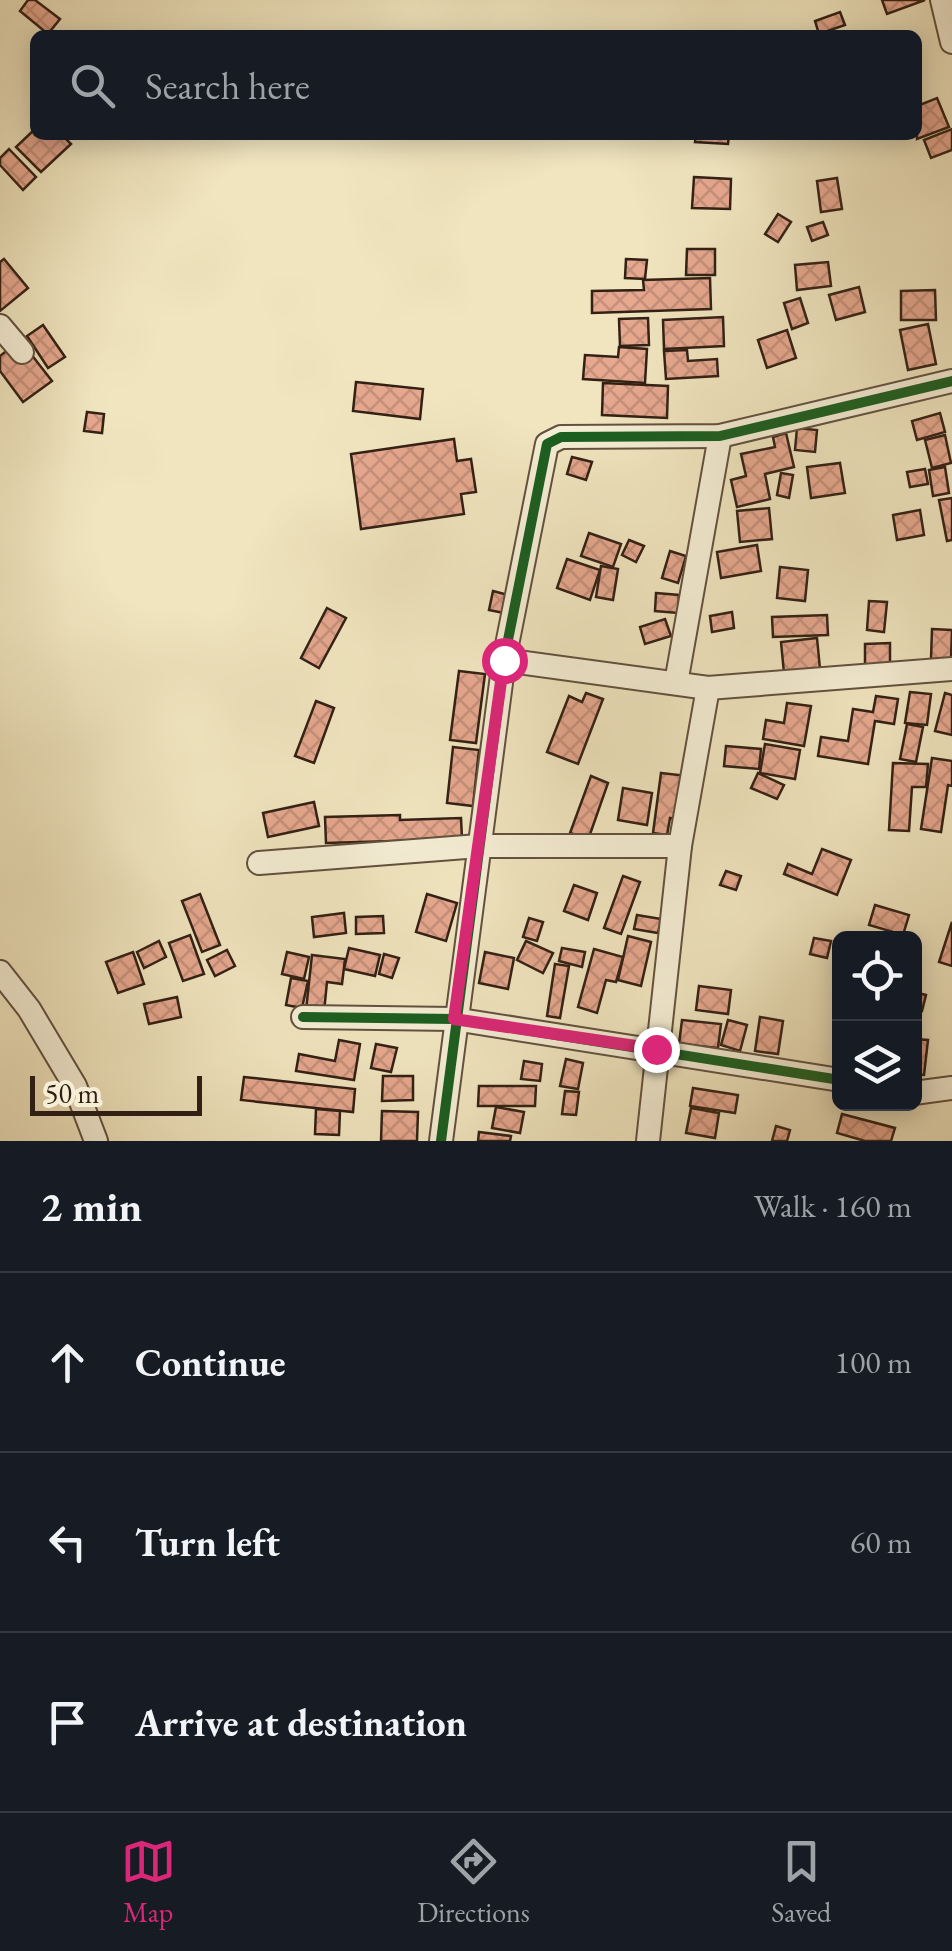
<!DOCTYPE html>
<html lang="en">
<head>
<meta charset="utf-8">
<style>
	:root { --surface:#171b24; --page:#20242c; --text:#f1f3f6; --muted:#9ea1a6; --line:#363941; --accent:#db2777 }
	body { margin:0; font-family:"EB Garamond",serif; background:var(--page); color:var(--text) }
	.controls { position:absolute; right:30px; bottom:30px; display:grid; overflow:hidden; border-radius:15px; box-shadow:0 5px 25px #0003 }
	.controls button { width:90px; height:90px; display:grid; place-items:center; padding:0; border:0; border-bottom:2px solid var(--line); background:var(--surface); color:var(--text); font:50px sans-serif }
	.scale { position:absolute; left:30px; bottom:25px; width:172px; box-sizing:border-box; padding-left:10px; border:5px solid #322014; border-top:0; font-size:28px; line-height:35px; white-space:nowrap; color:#322014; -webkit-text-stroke:8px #f5eed5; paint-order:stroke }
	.stop { position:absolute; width:30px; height:30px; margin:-22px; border:8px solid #db2777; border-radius:50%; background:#fff }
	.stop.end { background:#db2777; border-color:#fff; box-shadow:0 2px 10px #0008 }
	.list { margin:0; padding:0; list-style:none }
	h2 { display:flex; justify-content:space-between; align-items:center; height:130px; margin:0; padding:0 40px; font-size:42px }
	h2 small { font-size:32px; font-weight:400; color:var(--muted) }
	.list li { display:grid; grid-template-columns:65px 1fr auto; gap:30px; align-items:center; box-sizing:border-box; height:180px; padding:0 40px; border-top:2px solid var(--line) }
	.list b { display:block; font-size:38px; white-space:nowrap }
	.list em { font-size:32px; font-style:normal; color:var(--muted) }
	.icon { flex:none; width:55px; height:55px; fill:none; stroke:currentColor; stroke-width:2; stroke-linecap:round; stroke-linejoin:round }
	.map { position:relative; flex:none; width:952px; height:1141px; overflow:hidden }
	.search { position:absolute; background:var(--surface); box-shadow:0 5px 25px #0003; left:30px; right:30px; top:30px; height:110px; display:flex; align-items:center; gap:25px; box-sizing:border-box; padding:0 35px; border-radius:15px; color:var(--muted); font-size:38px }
	.sheet { height:670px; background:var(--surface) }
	nav { display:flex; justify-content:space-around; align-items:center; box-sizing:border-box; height:140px; border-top:2px solid var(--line); background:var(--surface); font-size:28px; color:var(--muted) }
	nav a { display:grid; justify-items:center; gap:5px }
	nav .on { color:var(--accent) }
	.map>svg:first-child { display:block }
	.building { fill:url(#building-cross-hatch); stroke:#322014; stroke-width:2.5 }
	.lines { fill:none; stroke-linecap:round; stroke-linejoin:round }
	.minor-casing { stroke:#62513f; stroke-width:26 }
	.minor { stroke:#f5eed5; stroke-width:22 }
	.cycleway-casing { stroke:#f5eed5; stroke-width:16 }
	.cycleway { stroke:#1b5e20; stroke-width:10 }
	.route { stroke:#db2777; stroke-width:12 }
</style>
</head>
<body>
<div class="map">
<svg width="952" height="1141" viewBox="0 0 952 1141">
	<defs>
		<pattern id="building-cross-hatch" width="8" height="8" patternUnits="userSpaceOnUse" patternTransform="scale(2.5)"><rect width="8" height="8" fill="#e6a88f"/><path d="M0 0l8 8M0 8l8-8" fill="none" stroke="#c6907a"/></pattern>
	</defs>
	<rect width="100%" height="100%" fill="#f0e5bf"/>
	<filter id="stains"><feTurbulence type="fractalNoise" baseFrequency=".002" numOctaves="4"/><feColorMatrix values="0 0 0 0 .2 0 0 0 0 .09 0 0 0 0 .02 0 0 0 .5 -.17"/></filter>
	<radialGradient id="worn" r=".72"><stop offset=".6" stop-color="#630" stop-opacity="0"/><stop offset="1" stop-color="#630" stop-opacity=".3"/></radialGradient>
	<g class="building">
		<polygon points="28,0 35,0 60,19 48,34 20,11"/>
		<polygon points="882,0 925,0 887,14"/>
		<polygon points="840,12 845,25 819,34 815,21"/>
		<polygon points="937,98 949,127 917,139 917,106"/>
		<polygon points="35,129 35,135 62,135 71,144 41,172 16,147"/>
		<polygon points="952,129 952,150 931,158 924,140"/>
		<polygon points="696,135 729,135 728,144 695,142"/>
		<polygon points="9,149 36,177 23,190 0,165 0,158"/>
		<polygon points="694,177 731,179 730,209 692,208"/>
		<polygon points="837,178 842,209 821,212 817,181"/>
		<polygon points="778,214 791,222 778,242 765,234"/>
		<polygon points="823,222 828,235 812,241 807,227"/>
		<polygon points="687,249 715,249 715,275 686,275"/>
		<polygon points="4,259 28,288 0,311 0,262"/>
		<polygon points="626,259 647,260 645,279 625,278"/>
		<polygon points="828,262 831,286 797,290 795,265"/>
		<polygon points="710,278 711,309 592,313 592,291 644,290 643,280"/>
		<polygon points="859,287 865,312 836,320 829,295"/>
		<polygon points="935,290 936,320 901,320 901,291"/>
		<polygon points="800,298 808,323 792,329 784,303"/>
		<polygon points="723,317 724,346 664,349 663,320"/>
		<polygon points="648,318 649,345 620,346 619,319"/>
		<polygon points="928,324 936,364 908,370 900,330"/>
		<polygon points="43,325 65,357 48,368 27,336"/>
		<polygon points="787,330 796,358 767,368 758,340"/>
		<polygon points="20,340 52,381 23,402 0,371 0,356"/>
		<polygon points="619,347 647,349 645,383 583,379 585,355 618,357"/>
		<polygon points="687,350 688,361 717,359 718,376 666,379 664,351"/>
		<polygon points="356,382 423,389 420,419 353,411"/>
		<polygon points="603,383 668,386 667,418 602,415"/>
		<polygon points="87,412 104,414 102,433 84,431"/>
		<polygon points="940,413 945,432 917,440 912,421"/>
		<polygon points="797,428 817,430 815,452 795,450"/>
		<polygon points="786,433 794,467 765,474 770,499 737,507 731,480 746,476 741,454 775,447 773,437"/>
		<polygon points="945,435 951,463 932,468 925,440"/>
		<polygon points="454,439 457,461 471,459 476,492 461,494 464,514 361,529 351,454"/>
		<polygon points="572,457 592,462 586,480 567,474"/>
		<polygon points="840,463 845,493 811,498 807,467"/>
		<polygon points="945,467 949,493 933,496 929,470"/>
		<polygon points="925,469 928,484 910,487 907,472"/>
		<polygon points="781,473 793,475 789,498 777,495"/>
		<polygon points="952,498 952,540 947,541 939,500"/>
		<polygon points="769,508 772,539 740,542 737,511"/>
		<polygon points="920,510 924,535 897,540 893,515"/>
		<polygon points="589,533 621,544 613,567 581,556"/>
		<polygon points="629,540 644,546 636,562 622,555"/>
		<polygon points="757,545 761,571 721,578 717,552"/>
		<polygon points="670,551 686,556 678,583 662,578"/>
		<polygon points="567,559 600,570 590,600 557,588"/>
		<polygon points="601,566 618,569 613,600 596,597"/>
		<polygon points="780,567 808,570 805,601 777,598"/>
		<polygon points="493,591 508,595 504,613 489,610"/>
		<polygon points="656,593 679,595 678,613 655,611"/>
		<polygon points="869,601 887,602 884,632 867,630"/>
		<polygon points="327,608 346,618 319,668 301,658"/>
		<polygon points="732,612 734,628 712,632 710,616"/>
		<polygon points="827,615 828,635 773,637 772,617"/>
		<polygon points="665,619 671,636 645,644 640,627"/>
		<polygon points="932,629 952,630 951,659 931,659"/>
		<polygon points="817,638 820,669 784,673 781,642"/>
		<polygon points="890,643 890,666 865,666 865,644"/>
		<polygon points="459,671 485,674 476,743 450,740"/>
		<polygon points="910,692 931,694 927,725 905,723"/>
		<polygon points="586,693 603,699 578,764 547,752 569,696 582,702"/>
		<polygon points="945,693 952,695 952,735 935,731"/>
		<polygon points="876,696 898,699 894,724 875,721 868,764 818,756 821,737 848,741 853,709 873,712"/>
		<polygon points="316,701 334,708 314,763 295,756"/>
		<polygon points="787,703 811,706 804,746 763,739 766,720 784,723"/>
		<polygon points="907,724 923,727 916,762 900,759"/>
		<polygon points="765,744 800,750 795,779 760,773"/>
		<polygon points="726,746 761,749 759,769 724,766"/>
		<polygon points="453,747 479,750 473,806 447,803"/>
		<polygon points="932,758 952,761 952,786 948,785 941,832 921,829"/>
		<polygon points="893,763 928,764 926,787 912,787 909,831 889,830"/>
		<polygon points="661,773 688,776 682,820 670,818 667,835 653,833"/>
		<polygon points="758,773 784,785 777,799 751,788"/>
		<polygon points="591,776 608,783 588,840 570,833"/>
		<polygon points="623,788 652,793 647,825 618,820"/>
		<polygon points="314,802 319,826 268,837 263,813"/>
		<polygon points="400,815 400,820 461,818 462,839 326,843 325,817"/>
		<polygon points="822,849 851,860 837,895 784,874 788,864 812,874"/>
		<polygon points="726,871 741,876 736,890 720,885"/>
		<polygon points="623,876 640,882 621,934 604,928"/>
		<polygon points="574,885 597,893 588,920 564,911"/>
		<polygon points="200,894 220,945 202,952 182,901"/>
		<polygon points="427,894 457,903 446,941 416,932"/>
		<polygon points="875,905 909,915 903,935 869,925"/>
		<polygon points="344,913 346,933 314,937 312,917"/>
		<polygon points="637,915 661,919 658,933 634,929"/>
		<polygon points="383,916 384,933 356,934 356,917"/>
		<polygon points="529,918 543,922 537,941 523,937"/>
		<polygon points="952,922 952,966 939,962"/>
		<polygon points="190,935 204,974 183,981 169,943"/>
		<polygon points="628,936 651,942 641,986 618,980"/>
		<polygon points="814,938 831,941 827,958 810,954"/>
		<polygon points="159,941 166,957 144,968 137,952"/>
		<polygon points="526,941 553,953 543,973 517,960"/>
		<polygon points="349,948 380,955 375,976 344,969"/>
		<polygon points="562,948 585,952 582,967 559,961"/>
		<polygon points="594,949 623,957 616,982 606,980 597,1013 578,1007"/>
		<polygon points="227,950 235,966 215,976 207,960"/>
		<polygon points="133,952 144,984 118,993 106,962"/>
		<polygon points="287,952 309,957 304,979 282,974"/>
		<polygon points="485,952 514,958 508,989 479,983"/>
		<polygon points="384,954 399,958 392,978 379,974"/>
		<polygon points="312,955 345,959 342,984 327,982 324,1012 306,1010"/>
		<polygon points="555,964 569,966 560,1018 547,1016"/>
		<polygon points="291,978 308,981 302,1008 286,1005"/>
		<polygon points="699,986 731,990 728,1014 696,1010"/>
		<polygon points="914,992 926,995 922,1011 914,1009"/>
		<polygon points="177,997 181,1017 149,1024 144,1004"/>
		<polygon points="760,1017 783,1021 778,1054 755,1051"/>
		<polygon points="682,1020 721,1024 718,1048 679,1044"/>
		<polygon points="728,1020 747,1025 740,1051 721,1045"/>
		<polygon points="914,1039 928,1040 924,1075 914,1074"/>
		<polygon points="339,1040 360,1044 354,1080 296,1071 299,1054 335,1061"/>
		<polygon points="376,1044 397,1048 391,1072 371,1068"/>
		<polygon points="566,1059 583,1063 578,1089 560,1086"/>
		<polygon points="524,1061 542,1064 540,1081 521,1079"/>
		<polygon points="383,1076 413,1076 413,1100 382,1101"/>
		<polygon points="244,1077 355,1089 353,1112 241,1100"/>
		<polygon points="479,1086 536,1086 535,1106 478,1106"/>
		<polygon points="693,1088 738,1095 735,1113 690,1106"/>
		<polygon points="565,1091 579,1092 576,1115 562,1114"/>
		<polygon points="496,1107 524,1112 520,1133 492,1128"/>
		<polygon points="691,1108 719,1113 715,1138 686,1133"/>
		<polygon points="316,1109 340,1111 339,1135 315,1134"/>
		<polygon points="382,1111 418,1112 417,1141 381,1141"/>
		<polygon points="842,1114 895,1128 891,1141 865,1141 837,1133"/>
		<polygon points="776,1126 790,1130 787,1141 772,1141"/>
		<polygon points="479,1132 511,1136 510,1141 478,1141"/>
	</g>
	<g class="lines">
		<defs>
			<g id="minor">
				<polyline points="942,0 952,42"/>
				<polyline points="0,326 22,352"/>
				<polyline points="504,660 708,688 952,669"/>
				<polyline points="676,683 720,436"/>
				<polyline points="259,863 479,846 680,846"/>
				<polyline points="0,972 29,1009 75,1086 96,1141"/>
				<polyline points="303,1017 454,1019 840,1080"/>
				<polyline points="914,1093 952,1088"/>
				<polyline points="441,1141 504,660 547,444 561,437 720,436 952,381"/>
				<polyline points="648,1141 680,846 708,688"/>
			</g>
		</defs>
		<use href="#minor" class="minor-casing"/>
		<use href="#minor" class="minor"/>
		<defs>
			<g id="cycleway">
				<polyline points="303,1017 454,1019 840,1080"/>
				<polyline points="441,1141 504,660 547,444 561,437 720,436 952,381"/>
			</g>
		</defs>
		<use href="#cycleway" class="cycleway-casing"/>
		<use href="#cycleway" class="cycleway"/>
	</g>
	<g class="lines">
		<polyline class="route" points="504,660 454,1019 656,1049"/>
	</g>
	<rect width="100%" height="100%" filter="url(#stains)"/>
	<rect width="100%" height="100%" fill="url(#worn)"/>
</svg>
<div class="controls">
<button><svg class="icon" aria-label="locate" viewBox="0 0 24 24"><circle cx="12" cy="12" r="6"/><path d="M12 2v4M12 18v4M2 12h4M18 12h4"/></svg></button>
<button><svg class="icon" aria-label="layers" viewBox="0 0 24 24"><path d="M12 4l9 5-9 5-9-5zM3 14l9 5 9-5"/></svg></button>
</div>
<div class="scale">50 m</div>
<div class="stop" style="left:504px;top:660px"></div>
<div class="stop end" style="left:656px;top:1049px"></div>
<div class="search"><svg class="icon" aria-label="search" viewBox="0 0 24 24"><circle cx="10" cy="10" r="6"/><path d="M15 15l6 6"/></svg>Search here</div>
</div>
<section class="sheet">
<h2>2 min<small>Walk · 160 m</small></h2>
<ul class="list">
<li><svg class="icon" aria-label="ahead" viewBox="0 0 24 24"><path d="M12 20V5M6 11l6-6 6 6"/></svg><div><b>Continue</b></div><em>100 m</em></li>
<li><svg class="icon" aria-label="left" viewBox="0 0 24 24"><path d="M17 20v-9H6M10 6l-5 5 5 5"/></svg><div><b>Turn left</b></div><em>60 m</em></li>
<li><svg class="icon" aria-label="arrive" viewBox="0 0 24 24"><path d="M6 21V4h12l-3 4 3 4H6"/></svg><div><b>Arrive at destination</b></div></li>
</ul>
</section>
<nav>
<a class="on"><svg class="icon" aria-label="map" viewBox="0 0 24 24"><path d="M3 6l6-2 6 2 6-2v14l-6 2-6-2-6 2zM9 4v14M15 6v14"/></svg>Map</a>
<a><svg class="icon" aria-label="directions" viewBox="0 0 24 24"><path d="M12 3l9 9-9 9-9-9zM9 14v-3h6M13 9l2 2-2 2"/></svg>Directions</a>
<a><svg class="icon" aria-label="saved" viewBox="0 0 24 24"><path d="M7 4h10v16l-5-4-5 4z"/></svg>Saved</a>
</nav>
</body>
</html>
